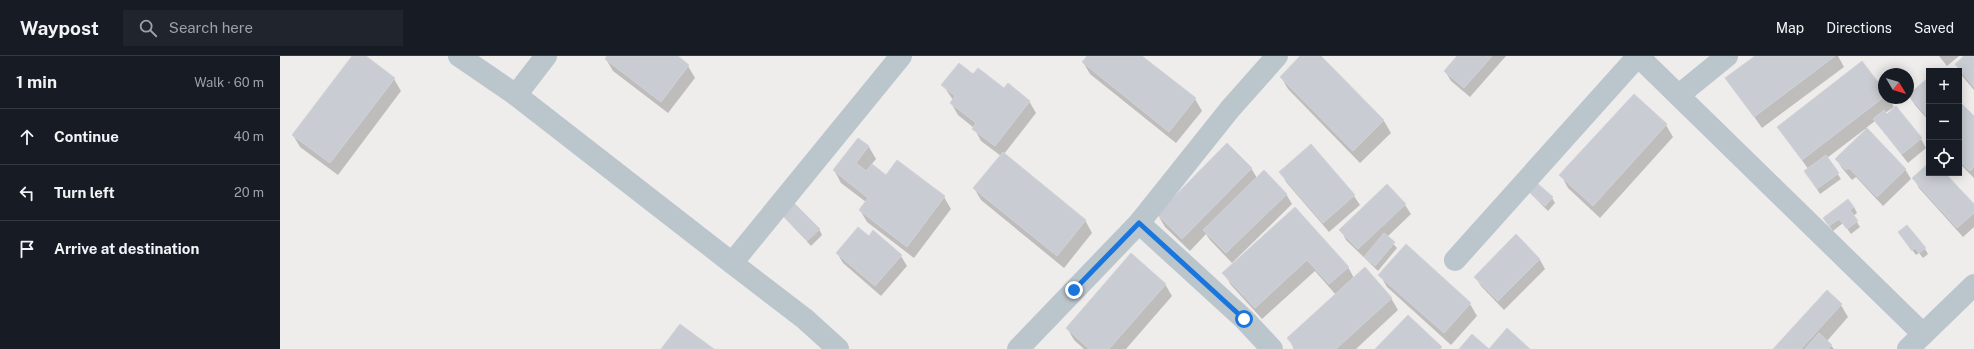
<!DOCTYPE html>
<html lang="en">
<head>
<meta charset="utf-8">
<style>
	:root { --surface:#171b24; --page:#20242c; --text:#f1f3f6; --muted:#9ea1a6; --line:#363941 }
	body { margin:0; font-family:"Public Sans",sans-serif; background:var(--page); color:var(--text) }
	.controls { position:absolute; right:12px; top:12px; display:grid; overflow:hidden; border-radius:0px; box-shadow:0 2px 10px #0003 }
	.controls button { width:36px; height:36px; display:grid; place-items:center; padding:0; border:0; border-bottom:1px solid var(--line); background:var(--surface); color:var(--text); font:20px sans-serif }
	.compass { position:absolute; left:1598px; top:12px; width:36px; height:36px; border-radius:50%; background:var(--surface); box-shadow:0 2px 10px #0003; rotate:128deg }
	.stop { position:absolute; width:12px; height:12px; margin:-9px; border:3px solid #1876de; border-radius:50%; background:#fff }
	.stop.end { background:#1876de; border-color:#fff; box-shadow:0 1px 4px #0008 }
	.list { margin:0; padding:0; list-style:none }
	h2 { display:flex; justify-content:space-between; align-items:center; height:52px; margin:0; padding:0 16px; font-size:17px }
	h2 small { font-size:13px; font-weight:400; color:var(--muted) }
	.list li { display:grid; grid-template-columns:26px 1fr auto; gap:12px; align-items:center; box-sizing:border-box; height:56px; padding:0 16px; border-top:1px solid var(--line) }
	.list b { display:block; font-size:15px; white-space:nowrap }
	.list em { font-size:13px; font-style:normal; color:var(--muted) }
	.icon { flex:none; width:22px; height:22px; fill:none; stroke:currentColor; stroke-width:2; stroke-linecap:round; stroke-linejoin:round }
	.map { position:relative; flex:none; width:1694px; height:293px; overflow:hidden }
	header { display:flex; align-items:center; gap:24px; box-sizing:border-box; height:56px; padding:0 20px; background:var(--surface); border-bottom:1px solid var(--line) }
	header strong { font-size:19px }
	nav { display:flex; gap:22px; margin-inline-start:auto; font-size:14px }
	.search { width:280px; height:36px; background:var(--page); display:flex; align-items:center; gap:10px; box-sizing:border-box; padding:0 14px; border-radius:0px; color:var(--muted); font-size:15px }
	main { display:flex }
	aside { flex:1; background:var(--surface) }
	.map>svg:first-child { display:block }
	.shadow { fill:#0003 }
	.building { fill:#c9ccd2; stroke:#d0d3d8 }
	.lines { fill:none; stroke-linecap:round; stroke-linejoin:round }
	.street { stroke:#bac5cc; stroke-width:22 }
	.route { stroke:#1876de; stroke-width:5 }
</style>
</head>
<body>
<header>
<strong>Waypost</strong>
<div class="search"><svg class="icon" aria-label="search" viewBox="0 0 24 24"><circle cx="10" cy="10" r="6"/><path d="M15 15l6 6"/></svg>Search here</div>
<nav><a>Map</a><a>Directions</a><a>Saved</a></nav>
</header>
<main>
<aside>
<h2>1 min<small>Walk · 60 m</small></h2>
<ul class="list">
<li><svg class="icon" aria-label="ahead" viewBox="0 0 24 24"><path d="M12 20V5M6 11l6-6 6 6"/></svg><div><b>Continue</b></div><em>40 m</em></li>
<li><svg class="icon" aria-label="left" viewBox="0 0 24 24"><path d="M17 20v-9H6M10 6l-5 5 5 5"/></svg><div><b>Turn left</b></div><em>20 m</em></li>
<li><svg class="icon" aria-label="arrive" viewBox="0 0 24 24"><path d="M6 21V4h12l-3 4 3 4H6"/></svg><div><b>Arrive at destination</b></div></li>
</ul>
</aside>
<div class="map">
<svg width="1694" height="293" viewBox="0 0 1694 293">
	<rect width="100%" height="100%" fill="#efecec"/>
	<g class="shadow">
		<polygon points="73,0 84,0 114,23 121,35 58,119 20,91 13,79"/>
		<polygon points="329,0 396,0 408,10 415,22 388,57 333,15 326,3"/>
		<polygon points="808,0 860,0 915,43 922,55 896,87 810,18 803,6"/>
		<polygon points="1022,0 1040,0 1104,65 1111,77 1080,107 1008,33 1001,21"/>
		<polygon points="1178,0 1226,0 1190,41 1171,25 1165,15"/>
		<polygon points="1477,0 1558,0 1564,11 1482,72 1447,22"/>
		<polygon points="1659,0 1679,0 1667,10"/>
		<polygon points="1686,0 1694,0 1694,34 1683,21 1676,8"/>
		<polygon points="693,20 749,45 756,57 724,98 805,164 812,177 784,212 701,144 694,132 721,100 701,85 694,72 678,59 671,47 673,44 663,29"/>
		<polygon points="1649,23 1649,65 1635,49 1629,40"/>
		<polygon points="1604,35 1604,42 1609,42 1614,51 1605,57 1641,83 1646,92 1628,107 1595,65 1586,72 1625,113 1631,123 1603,150 1576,121 1572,124 1562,112 1556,103 1586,74 1585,73 1547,102 1561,123 1540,138 1529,121 1529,114 1498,71"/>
		<polygon points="1679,46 1694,61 1694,122 1679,107"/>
		<polygon points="1386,69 1393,81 1320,162 1288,132 1281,119"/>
		<polygon points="578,83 589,91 596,103 591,109 606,120 664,141 671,153 634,202 587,166 580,154 586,146 561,127 554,114"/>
		<polygon points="1031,89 1074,140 1080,149 1049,176 1006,126 1001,116"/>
		<polygon points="1649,108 1649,117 1664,117 1694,150 1694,171 1683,181 1639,132 1634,122"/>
		<polygon points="971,112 977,122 1006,138 1012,148 952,207 930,184 926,178 910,195 885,171 878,159"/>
		<polygon points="1257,128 1272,142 1275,147 1268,155 1254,141 1250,136"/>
		<polygon points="1125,149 1131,158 1107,181 1117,192 1098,215 1066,184 1061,174"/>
		<polygon points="1574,151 1577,157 1573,160 1580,171 1571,178 1563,167 1553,175 1547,167"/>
		<polygon points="1015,152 1068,211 1074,222 1111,242 1118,254 1076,293 1014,293 1008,282 1056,239 1035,215 982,263 951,229 944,217"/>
		<polygon points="502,158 539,173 542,179 531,190"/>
		<polygon points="593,176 621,200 627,210 601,240 563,207 557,197 589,182"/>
		<polygon points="1619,176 1645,193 1648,198 1643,202 1639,197 1636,199"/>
		<polygon points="1236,180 1260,204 1265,213 1224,254 1201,230 1195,221"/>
		<polygon points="1100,219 1190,248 1197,260 1171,289 1107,231"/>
		<polygon points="885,228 892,240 846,293 804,293 794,284 787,272"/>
		<polygon points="1547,236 1561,249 1568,261 1547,285 1554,293 1494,293"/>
	</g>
	<g class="building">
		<polygon points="72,0 86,0 115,22 50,107 12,79"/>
		<polygon points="327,0 398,0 409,9 381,46 325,3"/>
		<polygon points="807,0 862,0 916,42 889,76 802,6"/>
		<polygon points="1020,0 1041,0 1104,64 1073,95 1000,21"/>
		<polygon points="1177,0 1212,0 1184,32 1164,15"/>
		<polygon points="1475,0 1555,0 1474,61 1445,22"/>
		<polygon points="1684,0 1694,0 1694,31 1675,8"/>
		<polygon points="1582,5 1604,34 1604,41 1522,104 1497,71"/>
		<polygon points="679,7 693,18 698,12 724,32 728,27 750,45 715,90 692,73 696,67 670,47 675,40 661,29"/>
		<polygon points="1649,21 1649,57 1646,59 1628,39"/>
		<polygon points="1354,38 1387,68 1313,150 1279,119"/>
		<polygon points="1679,45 1694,60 1694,111 1690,115 1679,104"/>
		<polygon points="1616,50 1642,82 1622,98 1593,63 1604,54 1607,58"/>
		<polygon points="1587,72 1626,113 1597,141 1569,112 1566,114 1555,103"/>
		<polygon points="578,82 589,90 576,107 586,115 592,108 606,119 617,104 665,140 627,191 579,154 588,142 553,114"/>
		<polygon points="947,87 972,112 902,183 877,158"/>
		<polygon points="1031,88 1075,139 1043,167 999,116"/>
		<polygon points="723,96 806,164 777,200 693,132"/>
		<polygon points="1546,99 1559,117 1537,133 1524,115"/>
		<polygon points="1649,107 1649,117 1665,117 1694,148 1694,157 1677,172 1632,122"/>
		<polygon points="984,114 1007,138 946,197 923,174"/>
		<polygon points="1257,127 1273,141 1265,150 1249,136"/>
		<polygon points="1107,128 1126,148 1078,193 1059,174"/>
		<polygon points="1568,143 1574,151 1570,154 1578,165 1567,173 1559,163 1549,170 1543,162"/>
		<polygon points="513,146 540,173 527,185 501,158"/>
		<polygon points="1015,151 1069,211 1049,228 1027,204 975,252 942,217"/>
		<polygon points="1627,169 1646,192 1639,197 1635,192 1632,195 1618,176"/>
		<polygon points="578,171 589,180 593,174 622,199 595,230 556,197"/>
		<polygon points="1104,177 1115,186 1095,210 1084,201"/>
		<polygon points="1236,178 1260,203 1218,245 1194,221"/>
		<polygon points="1126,188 1191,247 1164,277 1098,219"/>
		<polygon points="851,197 886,228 829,293 809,293 786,272"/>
		<polygon points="1085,211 1112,242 1056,293 1016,293 1007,282"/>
		<polygon points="1547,234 1562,248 1521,293 1493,293"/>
		<polygon points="1128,259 1162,291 1160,293 1095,293"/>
		<polygon points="400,268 434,293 381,293"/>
		<polygon points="1227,272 1250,293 1179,293 1192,278 1209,293"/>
		<polygon points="1539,277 1552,289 1548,293 1525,293"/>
	</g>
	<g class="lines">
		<g class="street">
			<polyline points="179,0 236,39 452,207"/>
			<polyline points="1358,0 1643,278"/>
			<polyline points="236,39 266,0"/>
			<polyline points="1399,39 1447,0"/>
			<polyline points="859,167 964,263 992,293"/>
			<polyline points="1175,204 1358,0"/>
			<polyline points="558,293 525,263 452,207 621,0"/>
			<polyline points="738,293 859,167 950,53 997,0"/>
			<polyline points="1628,293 1694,229"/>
		</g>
	</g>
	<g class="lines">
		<polyline class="route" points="794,234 859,167 964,263"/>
	</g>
</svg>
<div class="controls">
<button>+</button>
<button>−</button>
<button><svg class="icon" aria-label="locate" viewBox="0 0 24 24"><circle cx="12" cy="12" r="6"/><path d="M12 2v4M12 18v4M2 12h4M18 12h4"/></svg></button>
</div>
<svg class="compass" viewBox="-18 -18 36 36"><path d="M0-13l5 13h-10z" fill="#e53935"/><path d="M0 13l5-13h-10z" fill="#9ea1a6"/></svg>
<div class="stop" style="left:964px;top:263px"></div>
<div class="stop end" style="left:794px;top:234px"></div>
</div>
</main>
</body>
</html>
